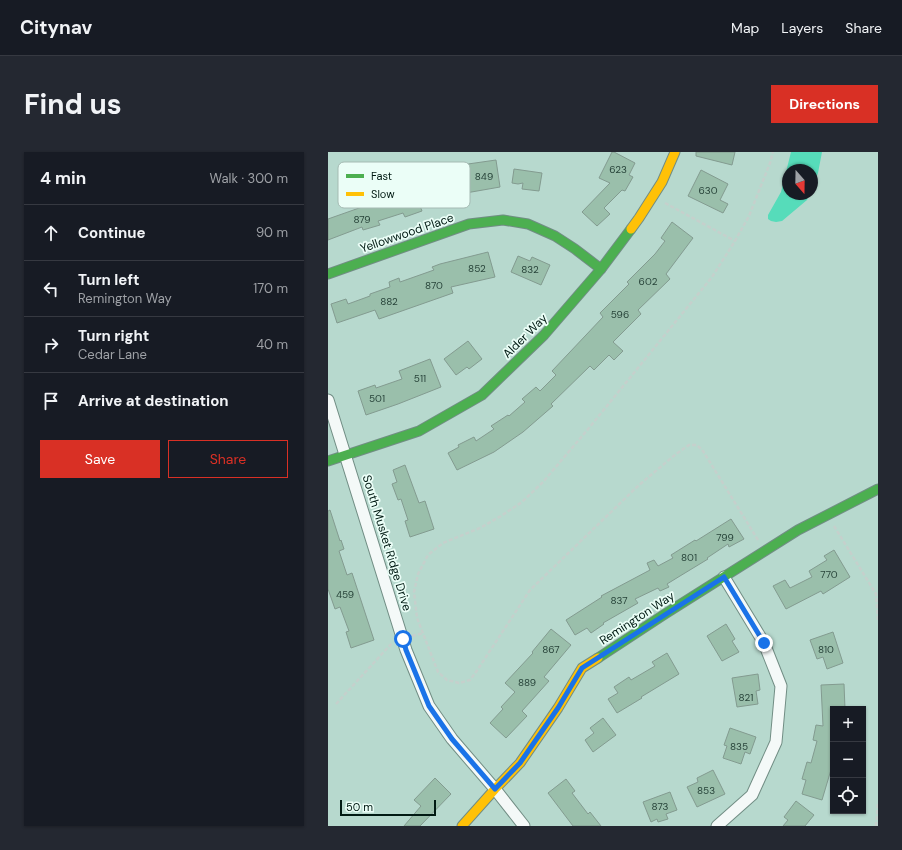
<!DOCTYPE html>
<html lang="en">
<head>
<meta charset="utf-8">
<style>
	:root { --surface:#171b24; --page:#242831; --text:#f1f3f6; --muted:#9ea1a6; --line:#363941; --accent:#d93025 }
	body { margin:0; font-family:"DM Sans",sans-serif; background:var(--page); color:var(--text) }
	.controls { position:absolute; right:12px; bottom:12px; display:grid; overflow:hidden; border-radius:0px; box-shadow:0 1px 3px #0004 }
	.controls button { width:36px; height:36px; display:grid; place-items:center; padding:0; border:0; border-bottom:1px solid var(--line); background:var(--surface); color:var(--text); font:20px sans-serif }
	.compass { position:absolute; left:454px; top:12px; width:36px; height:36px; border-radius:50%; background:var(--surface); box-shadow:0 1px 3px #0004; rotate:160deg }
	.scale { position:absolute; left:12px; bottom:10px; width:96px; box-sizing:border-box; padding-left:4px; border:2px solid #011a13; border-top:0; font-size:11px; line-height:14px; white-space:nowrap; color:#011a13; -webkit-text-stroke:3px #ebfef7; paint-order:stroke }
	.stop { position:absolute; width:12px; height:12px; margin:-9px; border:3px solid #1a73e8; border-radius:50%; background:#fff }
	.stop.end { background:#1a73e8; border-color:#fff; box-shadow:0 1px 4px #0008 }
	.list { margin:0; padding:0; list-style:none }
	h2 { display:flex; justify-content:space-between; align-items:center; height:52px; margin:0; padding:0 16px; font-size:17px }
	h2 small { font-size:13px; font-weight:400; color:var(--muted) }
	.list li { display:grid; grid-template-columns:26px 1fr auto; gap:12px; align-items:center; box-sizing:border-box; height:56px; padding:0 16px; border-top:1px solid var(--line) }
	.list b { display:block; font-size:15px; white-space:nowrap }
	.list p { margin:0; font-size:13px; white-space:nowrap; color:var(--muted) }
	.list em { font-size:13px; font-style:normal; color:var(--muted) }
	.actions { display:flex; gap:8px; padding:12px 16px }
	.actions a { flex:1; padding:9px 0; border:1px solid var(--accent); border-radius:0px; text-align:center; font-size:14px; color:var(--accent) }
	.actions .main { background:var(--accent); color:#fff }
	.icon { flex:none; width:22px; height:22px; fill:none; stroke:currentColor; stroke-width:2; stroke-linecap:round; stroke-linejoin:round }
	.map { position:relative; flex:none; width:550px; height:674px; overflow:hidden; border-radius:0px }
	header { display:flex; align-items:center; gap:24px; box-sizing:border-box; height:56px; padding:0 20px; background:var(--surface); border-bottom:1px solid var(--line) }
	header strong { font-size:19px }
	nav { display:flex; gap:22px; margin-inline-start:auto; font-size:14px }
	.intro { display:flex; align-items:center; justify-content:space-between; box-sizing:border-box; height:96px; padding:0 24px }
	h1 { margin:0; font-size:28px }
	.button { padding:10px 18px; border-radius:0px; background:var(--accent); color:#fff; font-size:14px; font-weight:700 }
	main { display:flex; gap:24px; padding:0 24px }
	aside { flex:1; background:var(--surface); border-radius:0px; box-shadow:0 1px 3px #0004 }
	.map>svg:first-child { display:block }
	.water { fill:#56dcba }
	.building { fill:#9abfab; stroke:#839b90 }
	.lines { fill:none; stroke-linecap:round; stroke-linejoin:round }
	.street-casing { stroke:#718d84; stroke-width:13 }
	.fast-casing { stroke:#718d84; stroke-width:11 }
	.slow-casing { stroke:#718d84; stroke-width:11 }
	.path { stroke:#c5d0cc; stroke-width:2.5; stroke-dasharray:4 2; stroke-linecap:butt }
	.street { stroke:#f4f9f8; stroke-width:11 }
	.fast { stroke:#4caf50; stroke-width:9 }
	.slow { stroke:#ffc107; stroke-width:9 }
	.route { stroke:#1a73e8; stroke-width:5 }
	.labels { text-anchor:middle; stroke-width:3.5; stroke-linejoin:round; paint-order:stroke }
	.number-label { font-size:10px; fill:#274339 }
	.street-label { font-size:12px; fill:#011a13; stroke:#ebfef7 }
	.key { fill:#ebfef7; stroke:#a5bab3; stroke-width:1 }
	.key-label { font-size:11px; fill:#011a13 }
</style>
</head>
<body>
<header>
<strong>Citynav</strong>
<nav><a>Map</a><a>Layers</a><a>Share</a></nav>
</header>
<div class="intro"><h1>Find us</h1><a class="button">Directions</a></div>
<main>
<aside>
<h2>4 min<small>Walk · 300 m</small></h2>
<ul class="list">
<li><svg class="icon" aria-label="ahead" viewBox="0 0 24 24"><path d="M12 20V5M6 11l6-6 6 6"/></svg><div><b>Continue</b></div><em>90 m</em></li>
<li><svg class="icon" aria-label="left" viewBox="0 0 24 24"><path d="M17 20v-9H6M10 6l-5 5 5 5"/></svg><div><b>Turn left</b><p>Remington Way</p></div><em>170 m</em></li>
<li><svg class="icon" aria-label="right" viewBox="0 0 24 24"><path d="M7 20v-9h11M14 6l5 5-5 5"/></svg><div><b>Turn right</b><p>Cedar Lane</p></div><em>40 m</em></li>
<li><svg class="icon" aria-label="arrive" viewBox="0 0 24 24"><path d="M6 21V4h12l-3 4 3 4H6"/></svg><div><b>Arrive at destination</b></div></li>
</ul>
<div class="actions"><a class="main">Save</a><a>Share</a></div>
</aside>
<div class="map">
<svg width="550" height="674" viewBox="0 0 550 674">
	<rect width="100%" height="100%" fill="#b7d9ce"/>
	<polygon class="water" points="463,0 494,0 490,21 484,35 484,18 460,18 460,42 481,42 479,48 454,69 448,70 443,69 440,67 440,63 453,40"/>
	<g class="building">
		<polygon points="284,0 286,0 307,11 301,23 305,25 297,39 294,38 276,56 282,62 269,74 254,60 282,31 271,26"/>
		<polygon points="368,0 407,0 404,13 368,4"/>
		<polygon points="168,8 172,35 132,42 132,44 117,49 116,46 92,54 94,59 77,65 75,61 50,69 52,73 35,78 34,75 0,88 0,67 68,43 67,39 84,33 85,36 141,17 140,12"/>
		<polygon points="186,17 214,21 211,39 194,37 195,31 190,32 184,31"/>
		<polygon points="373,18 400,32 392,48 400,52 395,61 360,44"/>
		<polygon points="344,70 365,86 338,122 342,127 310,158 313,162 285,190 295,199 286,208 281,203 266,218 262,214 223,252 225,254 195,280 166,300 129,318 120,301 131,295 130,293 146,285 148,289 166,277 163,274 180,263 181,264 197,250 194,247 208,235 212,239 228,223 224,219 275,165 272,161 301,132 299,130 327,102 337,89 333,86"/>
		<polygon points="160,100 167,125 123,135 125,141 51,167 47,158 9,171 3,152 18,147 20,152 42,144 42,142 62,135 61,130 71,126 72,130 106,118 104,115 112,112"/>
		<polygon points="190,104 202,109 204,105 222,113 213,133 183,120"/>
		<polygon points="140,189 154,207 141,217 139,215 128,223 116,207"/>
		<polygon points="102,207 113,235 70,252 38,263 30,239 47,233 48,236 74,227 71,219"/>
		<polygon points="77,313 91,351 97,349 106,377 82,385 77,369 80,368 73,347 70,348 64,332 69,330 65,318"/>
		<polygon points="2,358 12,389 13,388 16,397 11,399 19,423 24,421 46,488 23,496 18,480 21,479 12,455 7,457 0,437 0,359"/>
		<polygon points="403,367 416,387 401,395 400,392 379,406 380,407 352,424 339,432 341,435 332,439 330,436 307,447 310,451 275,471 276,472 263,481 259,476 247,483 238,468 274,445 273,444 322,418 319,411 326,408 330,414 345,406 343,403 367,388 368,389"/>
		<polygon points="506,398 522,425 495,442 493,439 458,457 445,434 457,428 462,436 484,425 481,419 499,408 496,404"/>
		<polygon points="398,472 407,487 404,489 411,500 394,509 379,484"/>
		<polygon points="223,477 243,493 216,525 221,529 194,559 199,564 178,586 162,571 175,557 173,555 187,540 177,531 205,501 204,500"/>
		<polygon points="505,480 515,511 499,517 495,505 489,507 482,488"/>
		<polygon points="339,501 351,522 313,545 314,546 289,561 280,547 290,541 286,535 301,525 303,528 327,514 324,510"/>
		<polygon points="430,522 432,538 428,539 430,552 409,555 404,526"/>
		<polygon points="516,532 517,557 505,557 505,611 494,648 474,642 478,628 474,627 479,610 483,611 489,589 485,588 488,573 495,574 493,533"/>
		<polygon points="275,566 288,583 265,600 257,588 266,581 262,576"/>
		<polygon points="402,576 428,585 422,602 417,600 413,612 395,606 399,594 396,593"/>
		<polygon points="385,618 397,642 369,655 359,635 370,630 369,626"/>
		<polygon points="107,626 123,642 92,674 76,674 93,654 86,648"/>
		<polygon points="238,627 247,639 244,641 260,662 262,660 273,674 245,674 220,641"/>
		<polygon points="342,640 349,658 338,662 340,667 330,670 329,667 323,670 315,650"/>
		<polygon points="468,649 486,663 477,674 455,674 460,668 456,665"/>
	</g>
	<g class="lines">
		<defs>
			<g id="street">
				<polyline points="0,248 78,498 101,554 124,587 167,637 196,674"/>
				<polyline points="389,674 424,643 448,590 453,534 436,491 396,425"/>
			</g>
			<g id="fast">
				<polyline points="0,122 141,72 175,68 200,72 227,84 247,97 273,117"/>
				<polyline points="0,309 91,279 154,243 216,183 273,117 303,77"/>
				<polyline points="270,506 337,462 470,378 550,337"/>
			</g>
			<g id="slow">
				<polyline points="303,77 311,66 334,30 347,0"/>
				<polyline points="134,674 167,637 192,611 230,556 254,516 270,506"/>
			</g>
		</defs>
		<use href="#street" class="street-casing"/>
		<use href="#fast" class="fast-casing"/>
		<use href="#slow" class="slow-casing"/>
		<g class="path">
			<polyline points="337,51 407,89"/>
			<polyline points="506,374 548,442 550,469"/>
			<polyline points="430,388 375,299 369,293 361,293 348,302 311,333 202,438 148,520 142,528 131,531 119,528 110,520 89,466 86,440 90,422 100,403 115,391 152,376 173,364 194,350 215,330 261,276 384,125 407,89 421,64 442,11 445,0"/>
			<polyline points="84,484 95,481"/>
			<polyline points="8,552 64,491"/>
			<polyline points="548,674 550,650"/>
		</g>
		<use href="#street" class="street"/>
		<use href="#fast" class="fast"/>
		<use href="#slow" class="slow"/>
	</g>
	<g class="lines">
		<polyline class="route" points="75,487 78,498 101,554 124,587 167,637 192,611 230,556 254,516 396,425 436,491"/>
	</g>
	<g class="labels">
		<g class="number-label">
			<text x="290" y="21">623</text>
			<text x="156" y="28">849</text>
			<text x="380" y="42">630</text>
			<text x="34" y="71">879</text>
			<text x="149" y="120">852</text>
			<text x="202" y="121">832</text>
			<text x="320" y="133">602</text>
			<text x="106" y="137">870</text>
			<text x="61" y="153">882</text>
			<text x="292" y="166">596</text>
			<text x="92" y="230">511</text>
			<text x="49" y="250">501</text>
			<text x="397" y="389">799</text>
			<text x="361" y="409">801</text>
			<text x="501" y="426">770</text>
			<text x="17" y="446">459</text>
			<text x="291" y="452">837</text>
			<text x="223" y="501">867</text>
			<text x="498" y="501">810</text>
			<text x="199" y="534">889</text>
			<text x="418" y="549">821</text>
			<text x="411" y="598">835</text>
			<text x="378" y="642">853</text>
			<text x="332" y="658">873</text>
		</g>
		<g class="street-label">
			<text transform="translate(79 81) rotate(-19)" y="4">Yellowwood Place</text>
			<text transform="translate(197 184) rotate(-45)" y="4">Alder Way</text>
			<text transform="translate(59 391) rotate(73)" y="4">South Musket Ridge Drive</text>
			<text transform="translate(309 466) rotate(-33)" y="4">Remington Way</text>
		</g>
	</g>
	<rect x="10" y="10" width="132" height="46" rx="6" class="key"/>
	<rect x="18" y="22" width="18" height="4" fill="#4caf50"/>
	<rect x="18" y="40" width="18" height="4" fill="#ffc107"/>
	<g class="key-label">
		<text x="43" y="28">Fast</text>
		<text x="43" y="46">Slow</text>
	</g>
</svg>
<div class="controls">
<button>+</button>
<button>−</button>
<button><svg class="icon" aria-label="locate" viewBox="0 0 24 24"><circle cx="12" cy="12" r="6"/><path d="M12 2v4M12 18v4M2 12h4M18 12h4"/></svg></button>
</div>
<svg class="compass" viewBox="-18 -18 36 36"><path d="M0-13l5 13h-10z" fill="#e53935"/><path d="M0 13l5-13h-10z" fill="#9ea1a6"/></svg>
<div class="scale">50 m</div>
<div class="stop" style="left:75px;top:487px"></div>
<div class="stop end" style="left:436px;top:491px"></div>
</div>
</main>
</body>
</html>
